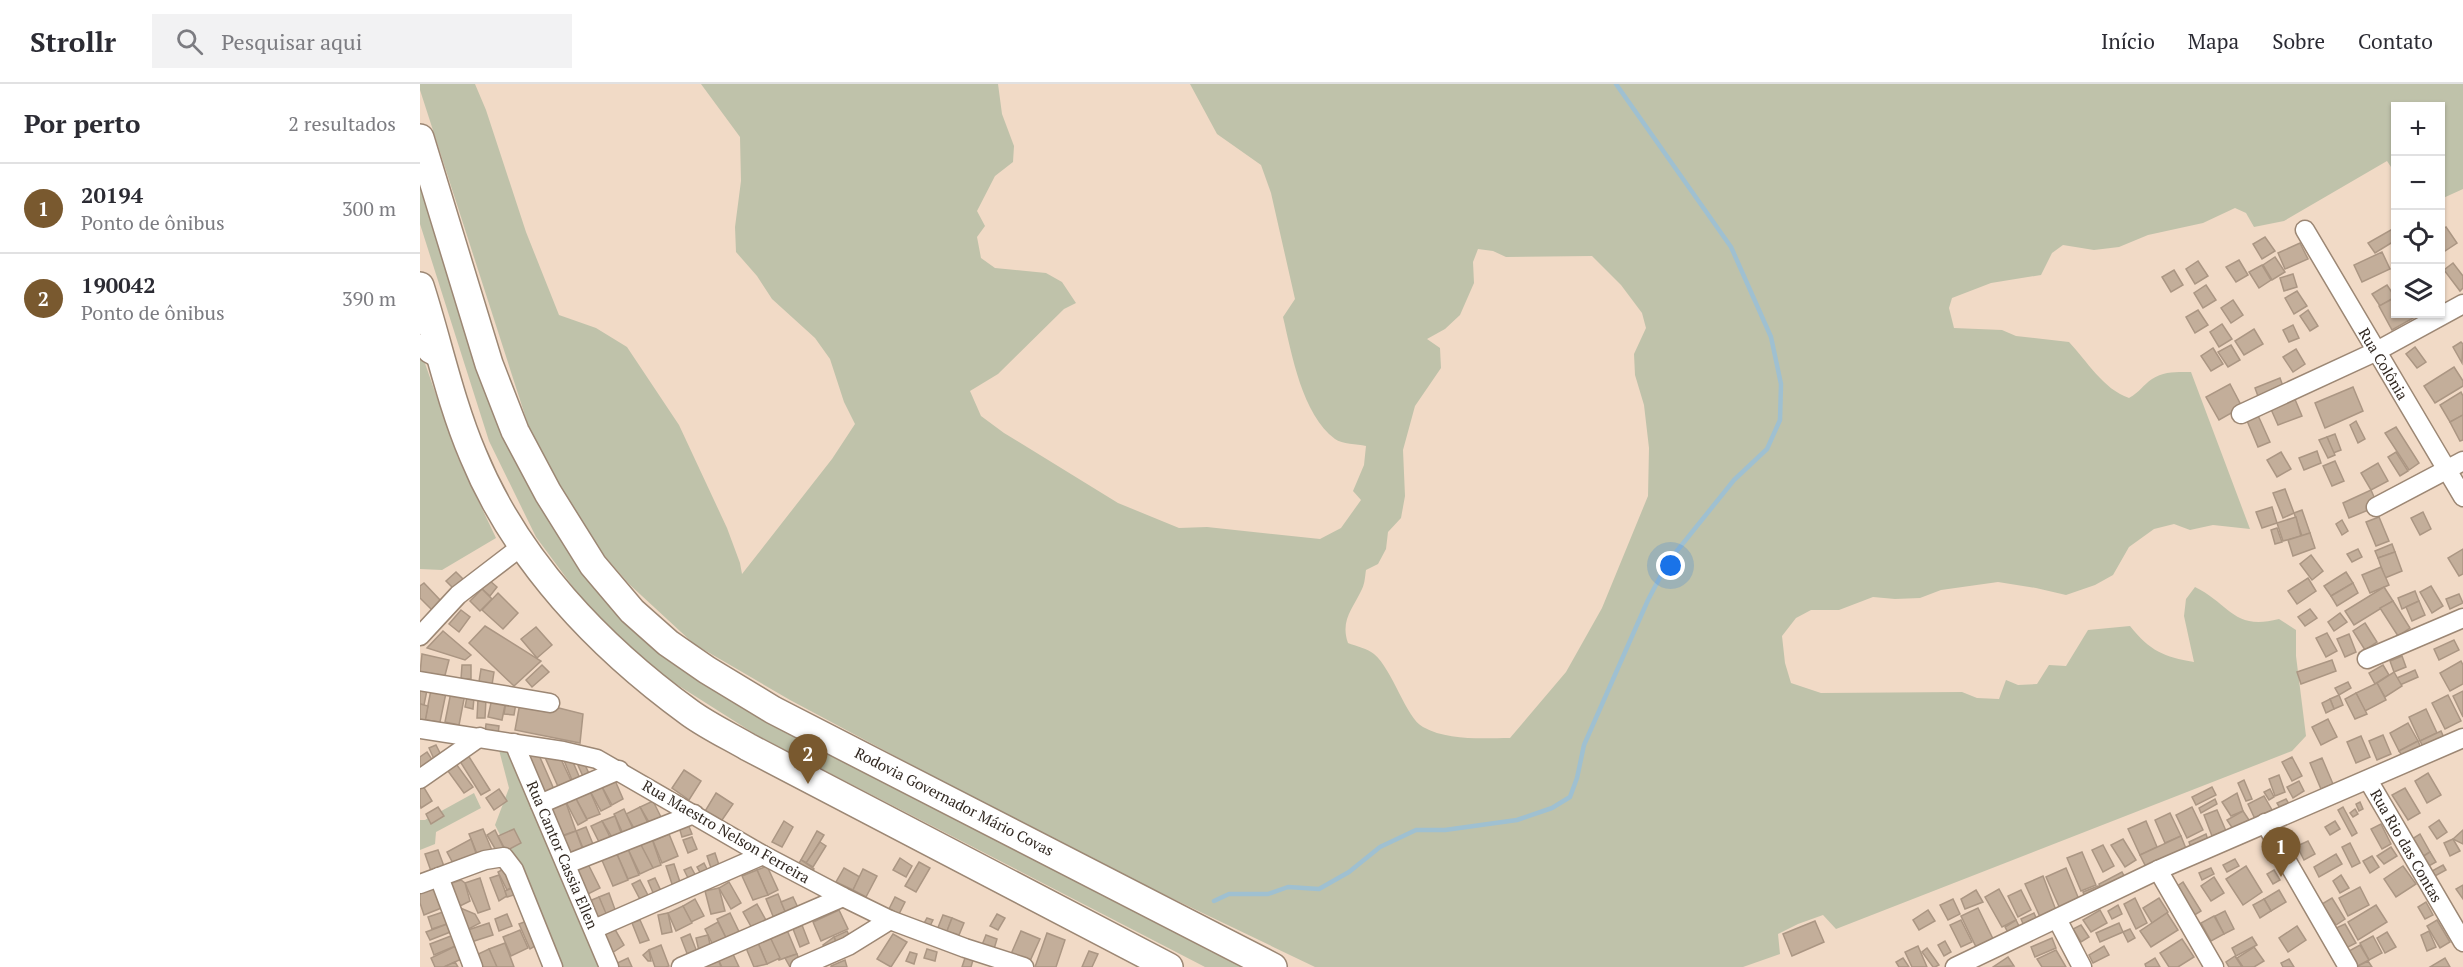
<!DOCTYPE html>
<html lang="pt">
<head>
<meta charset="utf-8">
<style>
	:root { --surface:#fff; --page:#f2f2f3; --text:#2b2b33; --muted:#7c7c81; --line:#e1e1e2; --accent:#79592f }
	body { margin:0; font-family:"PT Serif",serif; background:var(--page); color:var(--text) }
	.controls { position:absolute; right:18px; top:18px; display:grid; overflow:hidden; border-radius:0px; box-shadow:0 2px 4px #0004 }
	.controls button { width:54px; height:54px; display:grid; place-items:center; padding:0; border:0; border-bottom:2px solid var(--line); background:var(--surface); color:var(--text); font:30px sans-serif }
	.you { position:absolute; left:1251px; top:482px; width:21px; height:21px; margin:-15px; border:4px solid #fff; border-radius:50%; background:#1a73e8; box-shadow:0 0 0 9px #1a73e833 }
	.badge { display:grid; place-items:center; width:39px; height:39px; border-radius:50%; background:var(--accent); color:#fff; font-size:20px; font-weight:700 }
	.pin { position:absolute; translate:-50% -50px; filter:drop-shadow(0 2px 3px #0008) }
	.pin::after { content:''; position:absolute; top:32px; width:21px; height:18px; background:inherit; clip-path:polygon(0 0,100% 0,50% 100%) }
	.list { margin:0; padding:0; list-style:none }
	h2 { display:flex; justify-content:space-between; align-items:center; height:78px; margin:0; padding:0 24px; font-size:26px }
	h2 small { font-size:20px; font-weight:400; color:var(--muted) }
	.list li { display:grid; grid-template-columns:39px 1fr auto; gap:18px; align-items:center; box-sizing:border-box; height:90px; padding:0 24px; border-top:2px solid var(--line) }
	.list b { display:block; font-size:22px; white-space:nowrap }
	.list p { margin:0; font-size:20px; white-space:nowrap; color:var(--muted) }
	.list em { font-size:20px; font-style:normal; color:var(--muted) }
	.icon { flex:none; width:33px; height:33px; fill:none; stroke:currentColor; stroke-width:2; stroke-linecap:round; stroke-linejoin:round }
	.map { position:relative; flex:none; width:2043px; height:883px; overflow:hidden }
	header { display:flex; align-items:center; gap:36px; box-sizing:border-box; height:84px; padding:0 30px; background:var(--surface); border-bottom:2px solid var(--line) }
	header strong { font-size:28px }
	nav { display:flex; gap:33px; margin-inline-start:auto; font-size:21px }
	.search { width:420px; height:54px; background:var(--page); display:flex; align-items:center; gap:15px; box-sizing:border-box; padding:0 21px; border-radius:0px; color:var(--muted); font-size:22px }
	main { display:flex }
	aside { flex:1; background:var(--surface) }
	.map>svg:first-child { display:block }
	.green { fill:#bfc2aa; fill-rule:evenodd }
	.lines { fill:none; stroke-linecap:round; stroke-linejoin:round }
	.stream { stroke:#9fc0d1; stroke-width:4.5 }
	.building { fill:#c3ae9a; stroke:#ab9683; stroke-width:1.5 }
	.minor-casing { stroke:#9c8774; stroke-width:21 }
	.highway-casing { stroke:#9c8774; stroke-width:30 }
	.minor { stroke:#fff; stroke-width:18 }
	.highway { stroke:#fff; stroke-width:27 }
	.labels { text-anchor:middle; stroke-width:4.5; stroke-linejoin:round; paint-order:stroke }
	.street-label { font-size:15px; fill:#322922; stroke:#fff }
</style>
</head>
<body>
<header>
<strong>Strollr</strong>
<div class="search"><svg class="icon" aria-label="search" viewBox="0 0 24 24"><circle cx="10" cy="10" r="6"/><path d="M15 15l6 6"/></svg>Pesquisar aqui</div>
<nav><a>Início</a><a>Mapa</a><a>Sobre</a><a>Contato</a></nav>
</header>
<main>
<aside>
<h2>Por perto<small>2 resultados</small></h2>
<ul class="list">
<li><span class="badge">1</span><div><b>20194</b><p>Ponto de ônibus</p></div><em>300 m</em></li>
<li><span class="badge">2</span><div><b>190042</b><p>Ponto de ônibus</p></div><em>390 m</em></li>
</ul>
</aside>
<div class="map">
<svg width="2043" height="883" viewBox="0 0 2043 883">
	<rect width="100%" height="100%" fill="#f1dac6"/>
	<g class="green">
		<path d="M 0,0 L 55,0 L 66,26 L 106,148 L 139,231 L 176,244 L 207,263 L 259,341 L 307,444 L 320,479 L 322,490 L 412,375 L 435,340 L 424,318 L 410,275 L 395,254 L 352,215 L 337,192 L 316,168 L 315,143 L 321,97 L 320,53 L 281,0 L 578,0 L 582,30 L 594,62 L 593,78 L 575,92 L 557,127 L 565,142 L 557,153 L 561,174 L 575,184 L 626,189 L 642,198 L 656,219 L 644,225 L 578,290 L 550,307 L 561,332 L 584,349 L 698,419 L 759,444 L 787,443 L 900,455 L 921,444 L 941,416 L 933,407 L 944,381 L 946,362 C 937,360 922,360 915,355 C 882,330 872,271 863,233 L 875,215 L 851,109 L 841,81 L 797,50 L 770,0 L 2043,0 L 2043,105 L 2021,115 L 2020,22 L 1976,22 L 1976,83 L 1973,86 L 1967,77 L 1864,137 L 1834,143 L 1826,129 L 1815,124 L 1783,139 L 1728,151 L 1699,163 L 1674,166 L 1643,161 L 1632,169 L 1621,191 L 1571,199 L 1532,214 L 1529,224 L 1534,244 L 1582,246 L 1596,252 L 1649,258 C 1667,277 1683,305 1709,314 C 1720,308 1723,301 1732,295 C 1744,287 1758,288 1771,288 L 1830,445 L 1793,441 L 1770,446 L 1754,440 L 1734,445 L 1709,463 L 1693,491 L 1675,501 L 1646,511 L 1616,504 L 1578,498 L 1521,506 L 1500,514 L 1475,515 L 1453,513 L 1419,526 L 1391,526 L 1376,534 L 1362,552 L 1365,579 L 1371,599 L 1401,609 L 1542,608 L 1557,614 L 1579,615 L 1586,596 L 1598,601 L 1617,600 L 1629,581 L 1646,582 L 1668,546 L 1710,542 C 1730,567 1744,573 1774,578 L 1764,532 L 1766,515 L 1775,503 C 1810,520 1813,547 1859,535 L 1876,546 L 1876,572 L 1886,652 L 1872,667 L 1416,845 L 1403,831 L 1378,840 L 1358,850 L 1360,870 L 1323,883 L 895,883 L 697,788 L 593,735 L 370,616 L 274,560 L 209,500 L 177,463 L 138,401 L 112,353 L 0,6 ZM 1058,165 L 1073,167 L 1086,173 L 1172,172 L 1201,201 L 1222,229 L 1226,244 L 1214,270 L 1215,291 L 1224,321 L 1229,364 L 1228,412 L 1182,524 L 1146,588 L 1090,654 C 1062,654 1028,657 1003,643 C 986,634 973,586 954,570 C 948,565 936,562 928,559 C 920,536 933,525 942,505 C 945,499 945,492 946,486 L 958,480 L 966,465 L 968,448 L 981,434 L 985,412 L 983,366 L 995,322 L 1021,284 L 1020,264 L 1007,255 L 1025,245 L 1040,231 L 1054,199 L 1053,178 Z"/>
		<polygon points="0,50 119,404 214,535 832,883 785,883 338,652 237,588 167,522 116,453 69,357 0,140"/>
		<polygon points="0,265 38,374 76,454 22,486 0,485"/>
		<polygon points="87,663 187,883 128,883 129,847 75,741 89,704 79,666"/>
		<polygon points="54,709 61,724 16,748 15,760 0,766 0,736 5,736"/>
	</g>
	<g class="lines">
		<polyline class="stream" points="794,817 809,810 848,810 868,803 899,805 929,788 960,763 996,746 1025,746 1097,736 1132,724 1150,713 1157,694 1164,661 1228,516 1248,478 1314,396 1347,365 1360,336 1361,300 1351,253 1311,163 1196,0"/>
	</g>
	<g class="building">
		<polygon points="1976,143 1976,156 1955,169 1948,159"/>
		<polygon points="2026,143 2037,159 2022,169 2020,147"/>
		<polygon points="1845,153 1855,167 1842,175 1833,160"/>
		<polygon points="1880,159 1888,175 1865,185 1858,169"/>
		<polygon points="1962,168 1970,185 1942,198 1934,181"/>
		<polygon points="1855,173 1865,188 1852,196 1843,181"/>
		<polygon points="1819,176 1828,191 1816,198 1806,183"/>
		<polygon points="1778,177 1788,192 1775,200 1766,185"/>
		<polygon points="2033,179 2043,192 2043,204 2040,207 2024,186"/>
		<polygon points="1842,181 1851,196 1839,204 1829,188"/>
		<polygon points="1754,186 1763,201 1751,208 1742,193"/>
		<polygon points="1873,190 1877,203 1864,207 1860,194"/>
		<polygon points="1786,201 1796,216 1783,224 1774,209"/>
		<polygon points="1967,201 1975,213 1960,222 1952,210"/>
		<polygon points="1877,207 1887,222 1874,230 1865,214"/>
		<polygon points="1976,213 1976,230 1993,230 1995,233 1972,246 1959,222"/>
		<polygon points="1813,216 1823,231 1811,239 1801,224"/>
		<polygon points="1778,226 1788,241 1775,249 1766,233"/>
		<polygon points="1888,226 1898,242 1890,247 1880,232"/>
		<polygon points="1802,240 1812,255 1799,263 1790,248"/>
		<polygon points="1873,241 1879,254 1869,258 1863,246"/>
		<polygon points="1834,245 1843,260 1824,271 1815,257"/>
		<polygon points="2041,258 2043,260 2042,279 2033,263"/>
		<polygon points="1811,261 1820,276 1808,283 1798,268"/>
		<polygon points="1995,263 2006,278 1997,284 1986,270"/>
		<polygon points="1793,264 1803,280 1791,287 1781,272"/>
		<polygon points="1876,265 1885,280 1873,288 1863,273"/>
		<polygon points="2034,283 2043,297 2043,302 2015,319 2004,302"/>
		<polygon points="1860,294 1864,305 1839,315 1835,304"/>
		<polygon points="1810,300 1822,323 1799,336 1786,313"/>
		<polygon points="1933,303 1943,327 1905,344 1895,319"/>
		<polygon points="2041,308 2043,312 2043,331 2030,338 2020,321"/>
		<polygon points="1874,313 1882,332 1858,341 1850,323"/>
		<polygon points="1836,327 1850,358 1838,363 1825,332"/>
		<polygon points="2043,331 2043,356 2040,357 2030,338"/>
		<polygon points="1936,337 1945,355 1938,359 1930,341"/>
		<polygon points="1976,343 1999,379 1989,386 1965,349"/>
		<polygon points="1915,350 1921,366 1913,369 1907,353"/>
		<polygon points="1907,353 1915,371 1908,374 1899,356"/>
		<polygon points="1897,367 1901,379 1884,386 1879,374"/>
		<polygon points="1861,368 1871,385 1857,393 1847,376"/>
		<polygon points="1976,368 1988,387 1980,392 1968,373"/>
		<polygon points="1915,377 1924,397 1912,402 1903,382"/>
		<polygon points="1958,379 1968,397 1951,406 1941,389"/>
		<polygon points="1865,405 1874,429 1863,434 1853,409"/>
		<polygon points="1951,406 1958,422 1929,434 1923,419"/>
		<polygon points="1852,423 1857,439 1842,444 1836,428"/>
		<polygon points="1882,426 1890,449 1882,452 1874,429"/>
		<polygon points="2003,428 2011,445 2000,451 1991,434"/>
		<polygon points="1876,433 1881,452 1863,457 1857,439"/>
		<polygon points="1959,433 1969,457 1956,462 1946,438"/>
		<polygon points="1922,436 1928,447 1922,451 1916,440"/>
		<polygon points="1857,444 1862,458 1855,460 1851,446"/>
		<polygon points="1890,449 1895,464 1873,472 1868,456"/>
		<polygon points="1972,460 1975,468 1958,474 1955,467"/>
		<polygon points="1938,465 1942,473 1932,478 1927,470"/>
		<polygon points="2043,465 2043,490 2039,492 2028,474"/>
		<polygon points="1975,468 1982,487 1965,494 1958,474"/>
		<polygon points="1891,471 1903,487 1892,496 1880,480"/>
		<polygon points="1961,483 1969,501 1950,509 1942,491"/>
		<polygon points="36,488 46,498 36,507 26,497"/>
		<polygon points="1926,488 1933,499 1911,512 1904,502"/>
		<polygon points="1888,494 1896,507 1877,520 1868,507"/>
		<polygon points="69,496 77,503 70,512 62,505"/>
		<polygon points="4,499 21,517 12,526 0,514 0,502"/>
		<polygon points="1933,499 1938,509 1917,522 1911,512"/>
		<polygon points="2011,502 2023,522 2012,529 2000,508"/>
		<polygon points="1964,503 1973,517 1934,541 1925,527"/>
		<polygon points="62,505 72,515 60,527 50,517"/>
		<polygon points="1995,507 1999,517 1982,525 1978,514"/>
		<polygon points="78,509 98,529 83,545 62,526"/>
		<polygon points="2039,510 2043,519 2030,525 2026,515"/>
		<polygon points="1973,517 1990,544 1978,552 1960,524"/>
		<polygon points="1999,517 2005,531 1992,537 1986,523"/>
		<polygon points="1890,525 1897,534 1885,542 1878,533"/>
		<polygon points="41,526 50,533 39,548 29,540"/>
		<polygon points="1920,529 1927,538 1914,547 1908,538"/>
		<polygon points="1945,539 1957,558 1945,566 1933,547"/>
		<polygon points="65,542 121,577 94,602 49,559"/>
		<polygon points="116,543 132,561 117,574 101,555"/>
		<polygon points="23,547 51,571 45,576 7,564"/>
		<polygon points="1907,549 1917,567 1906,573 1896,554"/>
		<polygon points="1929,550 1936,568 1925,573 1917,555"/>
		<polygon points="2034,556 2039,566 2019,576 2014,565"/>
		<polygon points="2,570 29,576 24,595 0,589"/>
		<polygon points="1982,572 1986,583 1974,588 1970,577"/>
		<polygon points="1912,576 1916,587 1881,600 1877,588"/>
		<polygon points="2041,577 2043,581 2043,600 2030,607 2020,589"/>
		<polygon points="42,581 51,581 51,595 41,595"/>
		<polygon points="122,581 129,588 112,603 106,596"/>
		<polygon points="1963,581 1969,591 1955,600 1949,589"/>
		<polygon points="61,585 74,588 71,607 58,604"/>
		<polygon points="1995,586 1998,593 1980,601 1977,594"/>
		<polygon points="1974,588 1982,602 1965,613 1957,599"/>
		<polygon points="1928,598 1931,604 1919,611 1915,604"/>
		<polygon points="1957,599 1966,616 1945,627 1936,609"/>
		<polygon points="0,604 7,606 4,621 0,620"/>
		<polygon points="11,606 26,609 20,638 5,636"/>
		<polygon points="2043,607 2043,633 2033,612"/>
		<polygon points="31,608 45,610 39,641 25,638"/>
		<polygon points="1936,609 1947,630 1935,635 1925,615"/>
		<polygon points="1919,611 1923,621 1914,625 1910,615"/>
		<polygon points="2028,611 2041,637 2025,645 2012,619"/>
		<polygon points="47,613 54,614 53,625 45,623"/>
		<polygon points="72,614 86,616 82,636 68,633"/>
		<polygon points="58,615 66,615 65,634 57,634"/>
		<polygon points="1910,615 1914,625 1906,629 1902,619"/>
		<polygon points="86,618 96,619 94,631 84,630"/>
		<polygon points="100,619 131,622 163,630 160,659 95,646"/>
		<polygon points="0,620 8,622 5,638 0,637"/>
		<polygon points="2006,625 2017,649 2000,657 1989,633"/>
		<polygon points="1908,635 1917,653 1901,661 1892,643"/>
		<polygon points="1988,639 1998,657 1979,667 1970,649"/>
		<polygon points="66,640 79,642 78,651 65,649"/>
		<polygon points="2021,647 2025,656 2005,666 2000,657"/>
		<polygon points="1963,651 1971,670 1957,676 1949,657"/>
		<polygon points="1941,652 1950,673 1936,679 1927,658"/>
		<polygon points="1998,657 2001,664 1983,673 1979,667"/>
		<polygon points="16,661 21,671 14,675 9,664"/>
		<polygon points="110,667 119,671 136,710 123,712 103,671"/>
		<polygon points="7,668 13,677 0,685 0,673"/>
		<polygon points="46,668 70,706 61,711 38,674"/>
		<polygon points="124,671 141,675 153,701 140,707"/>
		<polygon points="1872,673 1882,692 1872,697 1862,678"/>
		<polygon points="143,674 153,678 161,697 154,701"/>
		<polygon points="1902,674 1913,700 1901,705 1890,679"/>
		<polygon points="34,677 53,703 44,709 25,683"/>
		<polygon points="157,679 165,681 171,694 165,697"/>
		<polygon points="264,686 281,697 269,716 252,704"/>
		<polygon points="2008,689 2021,711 2007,719 1995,697"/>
		<polygon points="1859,691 1865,708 1855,712 1849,695"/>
		<polygon points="194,694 203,715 192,721 180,699"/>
		<polygon points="1824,696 1832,715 1826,717 1818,699"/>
		<polygon points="0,697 12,717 1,724 0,721"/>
		<polygon points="1879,697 1884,707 1873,714 1867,703"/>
		<polygon points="180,699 191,722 181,727 169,705"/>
		<polygon points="1792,703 1796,711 1776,721 1772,713"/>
		<polygon points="1985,704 2000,729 1988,736 1972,711"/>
		<polygon points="79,705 87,717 74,726 66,714"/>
		<polygon points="169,705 180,730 167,735 154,711"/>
		<polygon points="1850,705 1854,713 1849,716 1844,708"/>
		<polygon points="296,709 313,720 300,739 284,729"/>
		<polygon points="1817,709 1823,727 1811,732 1802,718"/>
		<polygon points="154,711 167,736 158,741 145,716"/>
		<polygon points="1844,712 1852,726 1835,735 1828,720"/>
		<polygon points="1795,715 1797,720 1781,729 1779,724"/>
		<polygon points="1866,715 1869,720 1860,724 1857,719"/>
		<polygon points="145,716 156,747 138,753 127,722"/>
		<polygon points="233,717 242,735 230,740 220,723"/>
		<polygon points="1940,718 1943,725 1939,727 1936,720"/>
		<polygon points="18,723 24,732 11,740 6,730"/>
		<polygon points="220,723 229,741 215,746 206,730"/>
		<polygon points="1772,723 1783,746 1767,754 1756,731"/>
		<polygon points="1923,723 1937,749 1932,752 1918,726"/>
		<polygon points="204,725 214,747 204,752 194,730"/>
		<polygon points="1935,725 1938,730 1933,733 1930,729"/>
		<polygon points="1797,726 1806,747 1792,752 1784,731"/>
		<polygon points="1823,727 1829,736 1813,745 1807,736"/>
		<polygon points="1750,729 1761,752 1745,759 1735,736"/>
		<polygon points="195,732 202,751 193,755 182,737"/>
		<polygon points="2019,736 2027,748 2017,755 2009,743"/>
		<polygon points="182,737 191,755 181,762 171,742"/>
		<polygon points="364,737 373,743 362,763 352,758"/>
		<polygon points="1726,737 1737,763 1720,771 1708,745"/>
		<polygon points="1915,737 1920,745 1910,751 1905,743"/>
		<polygon points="268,740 272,750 262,753 259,743"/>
		<polygon points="1961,740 1971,760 1962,765 1951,745"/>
		<polygon points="166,743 175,765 165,769 156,747"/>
		<polygon points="63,745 74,771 60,777 49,750"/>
		<polygon points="94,745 101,759 86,767 78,752"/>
		<polygon points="75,746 84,765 77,768 67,751"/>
		<polygon points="2043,746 2043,760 2033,755"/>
		<polygon points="156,747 164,769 151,774 143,752"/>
		<polygon points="397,747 404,751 387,779 381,776"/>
		<polygon points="249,750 258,772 242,779 233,757"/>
		<polygon points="1786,750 1788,756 1771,764 1769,758"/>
		<polygon points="2000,750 2010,768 2002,773 1992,755"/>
		<polygon points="231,752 241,781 230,785 219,757"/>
		<polygon points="1761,752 1767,767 1727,785 1720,771"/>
		<polygon points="272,753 277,765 268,769 263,756"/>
		<polygon points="51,755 57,772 35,783 27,768"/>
		<polygon points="1703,755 1716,776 1705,783 1691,761"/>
		<polygon points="2033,755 2040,767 2030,772 2024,759"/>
		<polygon points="219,757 233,784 220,790 207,763"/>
		<polygon points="1888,757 1895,770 1884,776 1877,762"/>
		<polygon points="400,758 406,762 393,783 386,779"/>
		<polygon points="1930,759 1940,779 1932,783 1922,763"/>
		<polygon points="1683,761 1694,782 1683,788 1672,766"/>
		<polygon points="207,763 219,791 208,795 196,768"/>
		<polygon points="1971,763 1977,772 1964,780 1957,772"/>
		<polygon points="18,766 25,785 12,790 5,770"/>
		<polygon points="196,768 208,796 193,802 181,774"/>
		<polygon points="1662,768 1676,801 1661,807 1647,774"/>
		<polygon points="2010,768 2016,778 2007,783 2002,773"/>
		<polygon points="295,769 301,787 293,790 287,772"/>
		<polygon points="1916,770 1922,780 1899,793 1894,783"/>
		<polygon points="1952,772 1959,783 1950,789 1943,777"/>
		<polygon points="480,774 492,782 486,793 473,786"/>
		<polygon points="1815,775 1819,782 1807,788 1803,781"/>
		<polygon points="381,776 394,785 389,792 376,783"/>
		<polygon points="167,778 180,804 166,811 153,784"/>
		<polygon points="499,778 510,784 496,808 485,802"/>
		<polygon points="284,779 288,787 281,790 277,783"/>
		<polygon points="254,780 262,804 254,806 246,782"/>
		<polygon points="2023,781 2026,786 2015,792 2012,787"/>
		<polygon points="347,782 358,806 348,811 337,786"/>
		<polygon points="1826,782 1842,808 1823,821 1806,795"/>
		<polygon points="1983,782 1996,800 1976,813 1964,795"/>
		<polygon points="271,783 278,796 271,800 264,786"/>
		<polygon points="85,784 94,802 87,806 78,788"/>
		<polygon points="424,784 440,793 433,806 416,798"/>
		<polygon points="1646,784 1660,818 1641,827 1626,793"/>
		<polygon points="1791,784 1794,790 1782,796 1779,789"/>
		<polygon points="443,785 457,792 446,813 433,806"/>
		<polygon points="337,786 348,811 333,816 322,792"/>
		<polygon points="1854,786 1860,796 1853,800 1847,790"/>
		<polygon points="1702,788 1707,797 1683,809 1679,800"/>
		<polygon points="79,791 87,812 79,817 70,794"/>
		<polygon points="1921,791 1929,804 1920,809 1913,797"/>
		<polygon points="1623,792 1637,829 1621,835 1605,800"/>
		<polygon points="1794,793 1804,809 1791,817 1781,802"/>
		<polygon points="60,794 70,825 58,829 45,799"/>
		<polygon points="235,794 241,807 234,811 228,797"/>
		<polygon points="41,796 45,799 50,817 38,823 29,800"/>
		<polygon points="220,796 231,817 223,821 212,800"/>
		<polygon points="14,798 24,823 4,831 0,819 0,804"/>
		<polygon points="309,798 321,819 311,825 299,804"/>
		<polygon points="1763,798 1781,827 1773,832 1756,803"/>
		<polygon points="2043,801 2043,815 2036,805"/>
		<polygon points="1678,802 1681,810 1666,816 1663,808"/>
		<polygon points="95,803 97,810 87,813 85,807"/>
		<polygon points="1940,803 1949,821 1928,832 1919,814"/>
		<polygon points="299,804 305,827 291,830 285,807"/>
		<polygon points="1579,805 1596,836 1582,843 1565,813"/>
		<polygon points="1556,806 1563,818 1545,825 1541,815"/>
		<polygon points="1601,806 1611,826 1598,833 1588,812"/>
		<polygon points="1859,806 1866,818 1851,827 1844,815"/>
		<polygon points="189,809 197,831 187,835 179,813"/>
		<polygon points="358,810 367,832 355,837 346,815"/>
		<polygon points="179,813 188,834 176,839 167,818"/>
		<polygon points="373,813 380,828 368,834 361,818"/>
		<polygon points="475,813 485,818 478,832 468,827"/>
		<polygon points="1715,814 1727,839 1716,845 1704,820"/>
		<polygon points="1739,814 1748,828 1732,839 1723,824"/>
		<polygon points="1912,814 1925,835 1916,841 1902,820"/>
		<polygon points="275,815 284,832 271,838 263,822"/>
		<polygon points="1533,815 1540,830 1528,836 1520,821"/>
		<polygon points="1844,815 1851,827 1840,834 1833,821"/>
		<polygon points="2006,818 2013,831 2005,835 1998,823"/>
		<polygon points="337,820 347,838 333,846 323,828"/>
		<polygon points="1698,821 1702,830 1692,835 1688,827"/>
		<polygon points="1956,821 1967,838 1938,856 1928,838"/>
		<polygon points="263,822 272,839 256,847 248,829"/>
		<polygon points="38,823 55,830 60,839 45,847"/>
		<polygon points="1558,824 1575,859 1558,867 1541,832"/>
		<polygon points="419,826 428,845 401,857 393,838"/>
		<polygon points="1508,826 1515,837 1499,846 1493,836"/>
		<polygon points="1680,826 1687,839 1671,848 1663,836"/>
		<polygon points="26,827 30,839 12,845 8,833"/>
		<polygon points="1805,827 1814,845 1804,850 1795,832"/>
		<polygon points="248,829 252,848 242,850 238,831"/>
		<polygon points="310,829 322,854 309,860 297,835"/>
		<polygon points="1614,829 1617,836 1604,842 1601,835"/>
		<polygon points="1747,829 1758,846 1731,863 1720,847"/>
		<polygon points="87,830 92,842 79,847 75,835"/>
		<polygon points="577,830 585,834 578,846 570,842"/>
		<polygon points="523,831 532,834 526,850 517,846"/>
		<polygon points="1794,832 1804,850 1791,857 1781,839"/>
		<polygon points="507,834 513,836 508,846 502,843"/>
		<polygon points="532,834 544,839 539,851 527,847"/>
		<polygon points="220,836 229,856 220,859 212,839"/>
		<polygon points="1541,836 1552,858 1541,863 1530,841"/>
		<polygon points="1596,836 1601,846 1590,852 1585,843"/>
		<polygon points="2017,836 2030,858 2020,864 2007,842"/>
		<polygon points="107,837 117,861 110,865 99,840"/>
		<polygon points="1395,837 1404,858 1372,872 1363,850"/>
		<polygon points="298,838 308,858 295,865 285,845"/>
		<polygon points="30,839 33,847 10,856 6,848"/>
		<polygon points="69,839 73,851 51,858 45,847"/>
		<polygon points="1699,839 1703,848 1680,858 1676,849"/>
		<polygon points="1925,840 1936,859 1926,864 1916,844"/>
		<polygon points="382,841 389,859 380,863 373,845"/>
		<polygon points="1661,841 1669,853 1661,858 1653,845"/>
		<polygon points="193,842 204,861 192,869 181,847"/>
		<polygon points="1877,842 1886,856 1868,868 1859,854"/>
		<polygon points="1710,845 1715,854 1708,858 1703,848"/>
		<polygon points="100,846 108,864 91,872 83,853"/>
		<polygon points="367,846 377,870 359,876 350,853"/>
		<polygon points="427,847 431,855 418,862 414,853"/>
		<polygon points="601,847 620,855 610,877 591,870"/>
		<polygon points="2009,847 2016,863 2007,867 2001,851"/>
		<polygon points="1967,848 1976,863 1965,869 1957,854"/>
		<polygon points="627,849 645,856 636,883 615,883"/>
		<polygon points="36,850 40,860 14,871 10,860"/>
		<polygon points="270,850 277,868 268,872 261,854"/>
		<polygon points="473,850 487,858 471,883 457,875"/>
		<polygon points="288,851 291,865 279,867 276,854"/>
		<polygon points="566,851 577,855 574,865 562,861"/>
		<polygon points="1953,852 1962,869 1949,876 1940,859"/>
		<polygon points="350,853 360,874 347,880 338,859"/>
		<polygon points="414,853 418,863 406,868 403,861"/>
		<polygon points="1832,853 1837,861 1816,872 1812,864"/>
		<polygon points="1632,854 1636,864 1615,873 1611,863"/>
		<polygon points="1762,855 1774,873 1758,883 1749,883 1740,869"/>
		<polygon points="1525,857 1531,868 1524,872 1518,861"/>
		<polygon points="85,859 94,883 76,883 69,865"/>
		<polygon points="338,859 347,880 334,883 326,864"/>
		<polygon points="40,860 46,873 24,883 15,883 11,874"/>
		<polygon points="241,861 249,882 246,883 235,883 229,866"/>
		<polygon points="1940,861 1949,876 1938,882 1929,867"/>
		<polygon points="1498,862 1507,883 1492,883 1485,868"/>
		<polygon points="1684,862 1689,871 1673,879 1669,871"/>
		<polygon points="1834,863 1844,877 1834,883 1823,883 1817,874"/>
		<polygon points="1507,864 1519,881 1515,883 1513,883 1502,868"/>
		<polygon points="69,865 77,883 62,883 56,871"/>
		<polygon points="507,865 517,868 515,877 504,874"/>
		<polygon points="229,866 231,877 228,877 223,871"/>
		<polygon points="1636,866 1646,883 1622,883 1617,875"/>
		<polygon points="669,867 678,870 672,883 662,883"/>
		<polygon points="312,868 319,883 302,883 298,875"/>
		<polygon points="490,868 497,870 494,880 486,877"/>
		<polygon points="377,870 381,881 370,883 365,874"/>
		<polygon points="1815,872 1822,883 1809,883 1806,878"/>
		<polygon points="1588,873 1594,882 1573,883"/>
		<polygon points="208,874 212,883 194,883 193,881"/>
		<polygon points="545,874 553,876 551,883 542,883"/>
		<polygon points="1483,874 1489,883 1479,883 1476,878"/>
		<polygon points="1735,874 1740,883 1726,883 1725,880"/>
		<polygon points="2025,874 2030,883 2010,883"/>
		<polygon points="298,875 301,883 286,883 284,880"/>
		<polygon points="1869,875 1874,883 1863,883 1861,879"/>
		<polygon points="425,876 427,883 411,883 411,882"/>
		<polygon points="1948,877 1952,883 1938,883 1938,882"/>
		<polygon points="35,878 38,883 24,883"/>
	</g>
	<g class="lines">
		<defs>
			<g id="minor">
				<polyline points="1885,146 2043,413"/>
				<polyline points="0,260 8,269 21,276"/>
				<polyline points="1821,330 1955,268 2043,220"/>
				<polyline points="1956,423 2043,377"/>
				<polyline points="0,552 38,511 102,462"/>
				<polyline points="1947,575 2043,534"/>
				<polyline points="0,597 130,619"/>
				<polyline points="0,645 143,667 177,675 343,771 423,813 470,836 545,864 604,883"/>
				<polyline points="94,659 189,883"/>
				<polyline points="0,695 60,653"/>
				<polyline points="1948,696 2043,858"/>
				<polyline points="120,720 199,686"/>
				<polyline points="1845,739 1928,883"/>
				<polyline points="147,780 274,730"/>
				<polyline points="1738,786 1794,883"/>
				<polyline points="19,793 53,883"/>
				<polyline points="0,800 65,776 84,773 94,786 133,883"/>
				<polyline points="1637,835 1662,883"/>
				<polyline points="174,845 343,771"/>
				<polyline points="261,883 423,813"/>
				<polyline points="380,883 428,862 470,836"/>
				<polyline points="1535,883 1738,786 2043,654"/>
			</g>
			<g id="highway">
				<polyline points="0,54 69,280 95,347 128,409 173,481 212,527 248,559 287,586 353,626 853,883"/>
				<path d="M 0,202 C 18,258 30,317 53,371 C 96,476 179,563 270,629 C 288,642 309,652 328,663 L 749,883"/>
			</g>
		</defs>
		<use href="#minor" class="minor-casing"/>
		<use href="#highway" class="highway-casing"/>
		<use href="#minor" class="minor"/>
		<use href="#highway" class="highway"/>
	</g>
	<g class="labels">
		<g class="street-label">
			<text transform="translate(1963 280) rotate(59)" y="5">Rua Colônia</text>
			<text transform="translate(534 718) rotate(27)" y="5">Rodovia Governador Mário Covas</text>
			<text transform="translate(306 748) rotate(30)" y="5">Rua Maestro Nelson Ferreira</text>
			<text transform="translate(1986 762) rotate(60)" y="5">Rua Rio das Contas</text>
			<text transform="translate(142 771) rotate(67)" y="5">Rua Cantor Cassia Ellen</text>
		</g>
	</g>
</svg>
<div class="controls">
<button>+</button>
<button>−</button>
<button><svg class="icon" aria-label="locate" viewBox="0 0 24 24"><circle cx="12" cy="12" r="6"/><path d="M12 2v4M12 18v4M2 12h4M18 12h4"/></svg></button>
<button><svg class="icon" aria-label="layers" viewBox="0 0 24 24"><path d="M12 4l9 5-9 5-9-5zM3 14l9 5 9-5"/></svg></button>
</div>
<div class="you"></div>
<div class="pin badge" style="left:1861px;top:793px">1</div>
<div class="pin badge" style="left:388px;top:700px">2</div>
</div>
</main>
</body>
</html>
